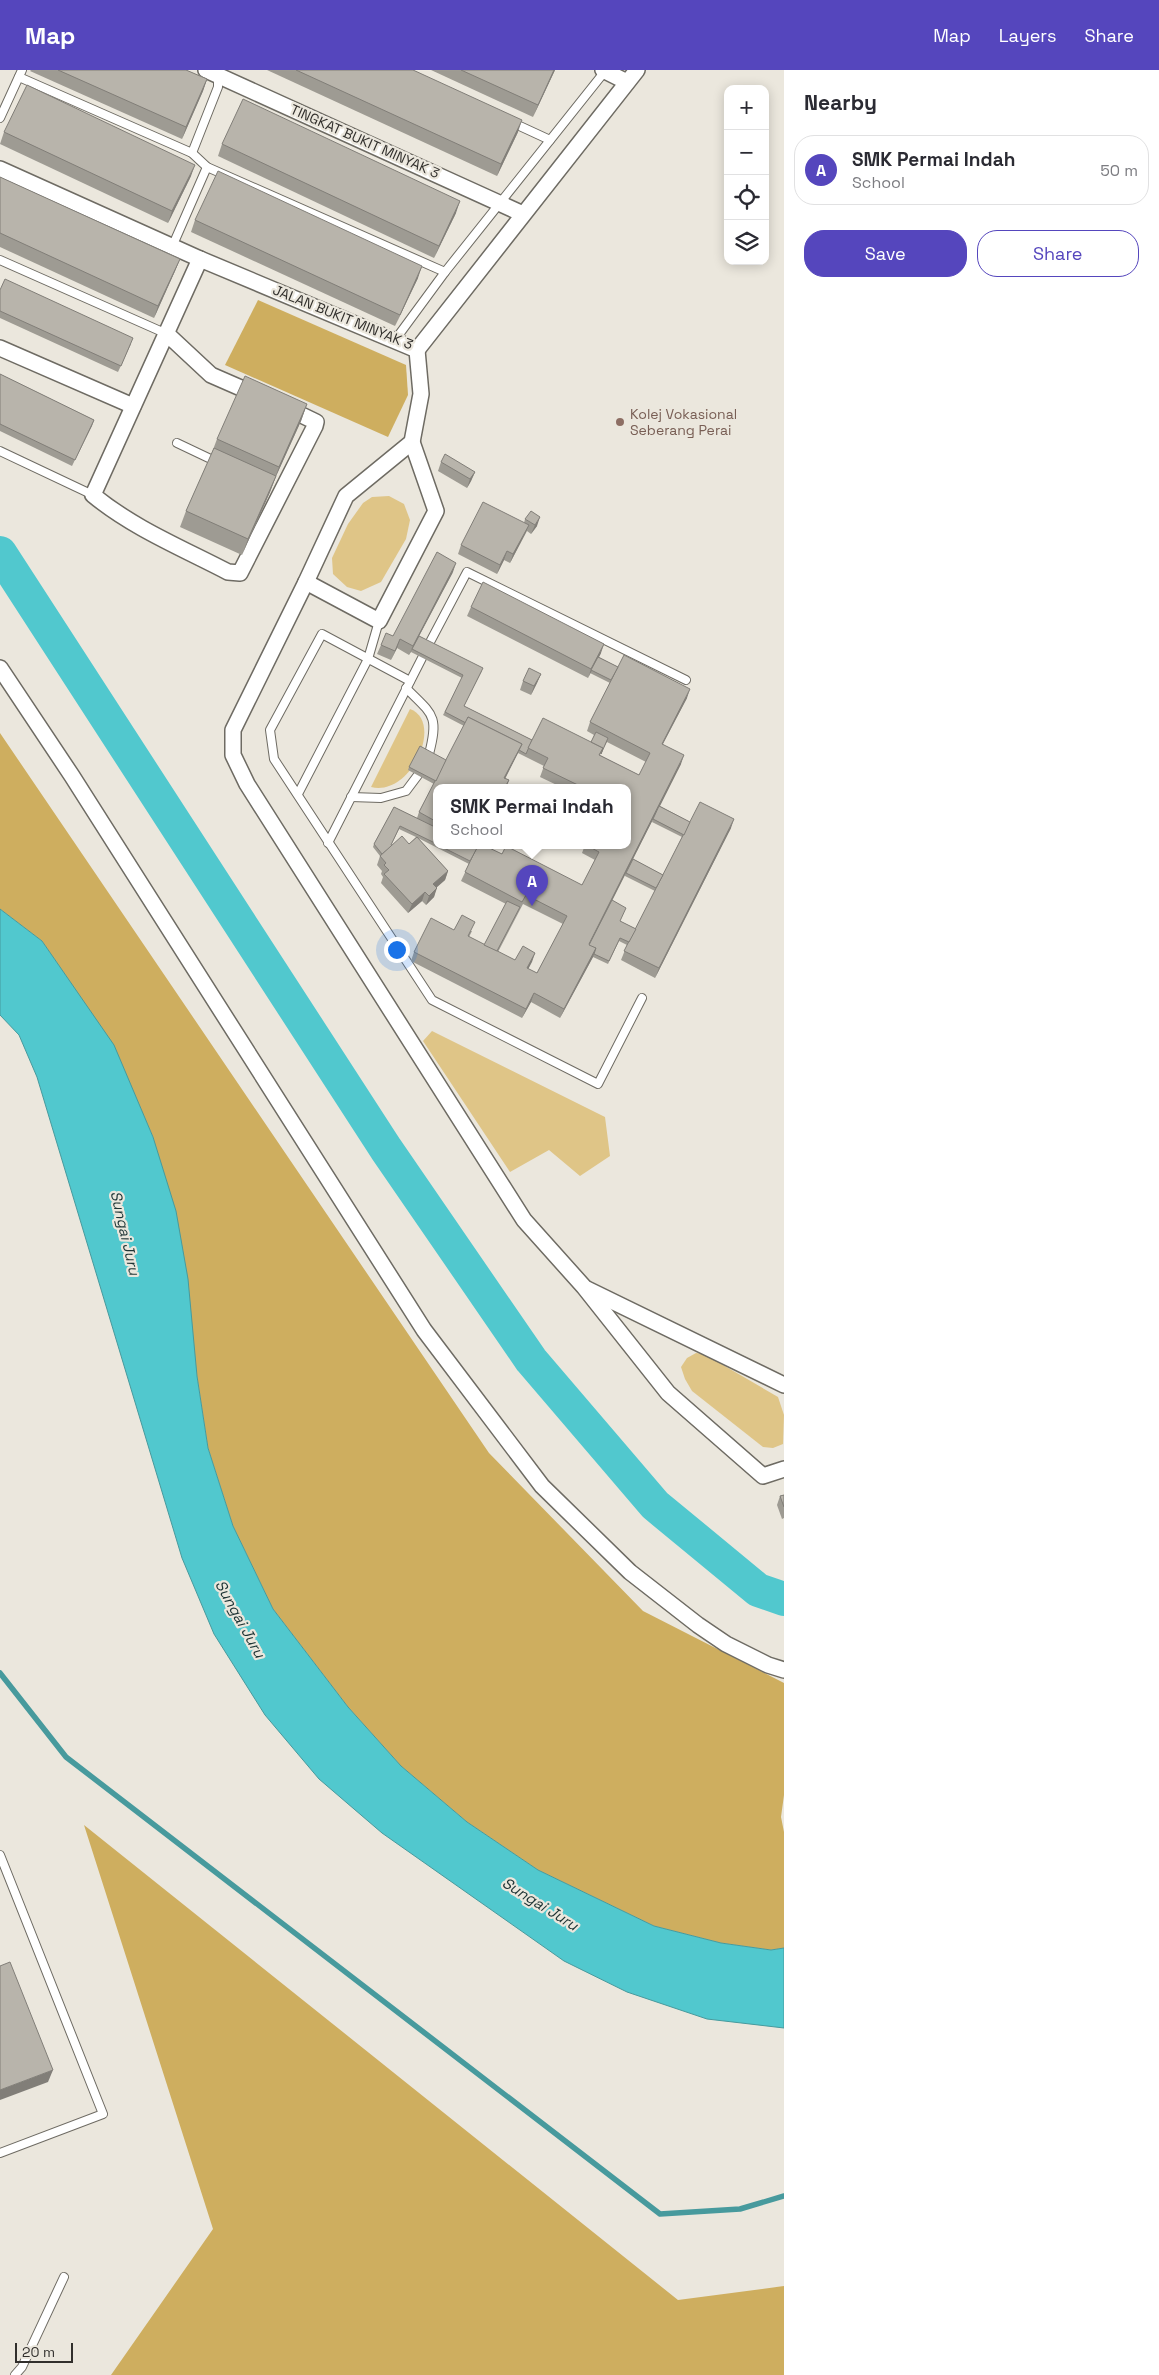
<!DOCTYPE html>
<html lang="en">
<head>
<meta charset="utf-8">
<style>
	:root { --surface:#fff; --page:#f7f7f7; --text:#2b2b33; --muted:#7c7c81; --line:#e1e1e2; --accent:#5546bd }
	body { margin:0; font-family:"Space Grotesk",sans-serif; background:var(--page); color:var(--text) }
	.controls { position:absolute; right:15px; top:15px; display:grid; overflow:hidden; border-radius:10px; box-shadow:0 2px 12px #0003 }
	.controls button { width:45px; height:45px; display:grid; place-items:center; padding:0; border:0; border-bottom:1px solid var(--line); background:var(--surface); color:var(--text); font:25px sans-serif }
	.scale { position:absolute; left:15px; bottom:12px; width:58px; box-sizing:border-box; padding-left:5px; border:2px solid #312f2c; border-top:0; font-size:14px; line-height:18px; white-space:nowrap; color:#312f2c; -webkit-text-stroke:4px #ebe7dd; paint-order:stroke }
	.you { position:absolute; left:396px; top:879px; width:18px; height:18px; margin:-12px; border:4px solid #fff; border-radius:50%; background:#1a73e8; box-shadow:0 0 0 8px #1a73e833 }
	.badge { display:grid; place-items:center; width:32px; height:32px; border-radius:50%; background:var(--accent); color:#fff; font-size:16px; font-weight:700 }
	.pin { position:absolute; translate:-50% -41px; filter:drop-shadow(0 1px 2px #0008) }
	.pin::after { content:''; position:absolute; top:26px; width:18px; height:15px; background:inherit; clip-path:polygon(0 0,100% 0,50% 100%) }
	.popup { position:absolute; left:433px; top:714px; width:198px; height:65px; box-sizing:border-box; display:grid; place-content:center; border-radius:10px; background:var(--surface); filter:drop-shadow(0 1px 4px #0005); font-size:16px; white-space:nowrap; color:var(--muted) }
	.popup b { font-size:19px; color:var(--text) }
	.popup::after { content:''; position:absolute; left:50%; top:100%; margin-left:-10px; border:10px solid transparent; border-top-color:var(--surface) }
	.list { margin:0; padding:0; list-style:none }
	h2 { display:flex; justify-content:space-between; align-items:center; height:65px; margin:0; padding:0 20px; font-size:21px }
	h2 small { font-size:16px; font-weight:400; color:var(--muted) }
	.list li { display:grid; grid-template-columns:32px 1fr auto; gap:15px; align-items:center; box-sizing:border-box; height:70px; margin:0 10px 10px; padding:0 10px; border:1px solid var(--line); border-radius:20px }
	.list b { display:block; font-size:19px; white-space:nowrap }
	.list p { margin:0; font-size:16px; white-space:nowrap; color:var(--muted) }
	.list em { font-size:16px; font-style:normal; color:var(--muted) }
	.actions { display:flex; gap:10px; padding:15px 20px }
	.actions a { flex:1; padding:11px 0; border:1px solid var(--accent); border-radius:20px; text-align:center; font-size:18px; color:var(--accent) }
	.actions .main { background:var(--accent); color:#fff }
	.icon { flex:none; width:28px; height:28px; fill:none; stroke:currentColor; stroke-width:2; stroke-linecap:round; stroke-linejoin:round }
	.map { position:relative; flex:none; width:784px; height:2305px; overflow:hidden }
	header { display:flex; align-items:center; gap:30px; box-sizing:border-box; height:70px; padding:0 25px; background:var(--accent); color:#fff }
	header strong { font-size:24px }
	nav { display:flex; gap:28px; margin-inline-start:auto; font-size:18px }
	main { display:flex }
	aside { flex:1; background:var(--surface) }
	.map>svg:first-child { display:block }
	.green { fill:#dfc587 }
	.forest { fill:#ceae5f }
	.water { fill:#51c8ce; stroke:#479a9d }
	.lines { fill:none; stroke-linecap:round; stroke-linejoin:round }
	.stream { stroke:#479a9d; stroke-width:5.5 }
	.river { stroke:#51c8ce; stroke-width:34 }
	.lane-casing { stroke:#6e6b63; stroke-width:10 }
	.street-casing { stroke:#6e6b63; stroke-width:18 }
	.lane { stroke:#fff; stroke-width:8 }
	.street { stroke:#fff; stroke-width:15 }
	.wall { fill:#9e9b93; fill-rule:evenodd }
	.shaded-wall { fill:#817e78 }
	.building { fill:#b8b4ab; stroke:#817e78 }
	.education-dot { fill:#8d6e63; stroke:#ebe7dd; stroke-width:2 }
	.labels { text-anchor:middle; stroke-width:4.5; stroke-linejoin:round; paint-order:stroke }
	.street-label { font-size:14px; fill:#312f2c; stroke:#ebe7dd }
	.education-label { font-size:14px; fill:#785e54; stroke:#ebe7dd; text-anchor:start }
	.water-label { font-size:15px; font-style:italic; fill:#1d3334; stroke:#ebe7dd }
</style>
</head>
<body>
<header>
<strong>Map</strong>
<nav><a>Map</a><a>Layers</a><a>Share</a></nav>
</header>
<main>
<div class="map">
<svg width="784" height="2305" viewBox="0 0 784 2305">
	<rect width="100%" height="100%" fill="#ebe7dd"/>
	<g class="green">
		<polygon points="389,426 404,434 410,450 406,469 381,512 361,521 347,517 333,504 332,488 348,454 363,433 372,427"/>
		<path d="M 410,639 C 444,651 412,727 371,717 Z"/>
		<polygon points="432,961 605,1047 610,1086 580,1106 549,1080 510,1102 423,971"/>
		<polygon points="696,1283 704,1284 778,1327 784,1345 783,1374 773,1378 763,1377 692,1321 685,1309 681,1297 687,1288"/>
	</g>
	<g class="forest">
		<polygon points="258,230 406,295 408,325 388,367 225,295"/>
		<polygon points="0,663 489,1383 643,1541 784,1613 784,1725 781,1747 784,1762 784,1878 771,1880 721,1873 654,1856 538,1800 467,1752 401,1696 348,1637 273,1539 233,1456 208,1378 197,1306 153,1067 113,975 42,871 0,839"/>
		<polygon points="84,1755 678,2230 784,2216 784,2305 111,2305 213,2159"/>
	</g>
	<polygon class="water" points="0,839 42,871 114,975 153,1067 176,1141 188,1209 197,1306 208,1378 233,1456 273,1539 348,1637 401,1696 467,1752 538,1800 654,1856 721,1873 771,1880 784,1878 784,1958 707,1949 627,1922 564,1891 382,1763 319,1709 265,1645 214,1564 182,1488 37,1007 19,965 0,945"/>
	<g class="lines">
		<polyline class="stream" points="0,1603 66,1687 660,2144 740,2139 784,2126"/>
		<polyline class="river" points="0,483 386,1079 531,1290 655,1435 758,1520 784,1529"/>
		<defs>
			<g id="lane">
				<polyline points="19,7 192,83 207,97 445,202"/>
				<polyline points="0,48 22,0"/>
				<polyline points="511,52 550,70"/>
				<polyline points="192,83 218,17 218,4"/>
				<polyline points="172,177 207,97"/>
				<polyline points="0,190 167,264"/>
				<polyline points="395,270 445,202 606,0"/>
				<polyline points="177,373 217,392"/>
				<polyline points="0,381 93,425"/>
				<polyline points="429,574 467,502 686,610"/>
				<polyline points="410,611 322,564 270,660 274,689 432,930 598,1014 642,928"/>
				<path d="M 406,618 C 433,645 439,645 429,684"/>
				<polyline points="298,724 368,589 379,551"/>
				<polyline points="351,727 381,728 406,721 418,705"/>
				<polyline points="328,773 422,588"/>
				<polyline points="0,1785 103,2044 0,2083"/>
				<polyline points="15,2305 22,2297 64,2207"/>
			</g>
			<g id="street">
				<polyline points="206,0 523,144"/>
				<polyline points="603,0 627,12"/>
				<polyline points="0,99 200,189 417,280 637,0"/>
				<path d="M 200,189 L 93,425 C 133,458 182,478 228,502 L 240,503 L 315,356 L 316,352 L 285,337"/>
				<polyline points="167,264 211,305 259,326"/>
				<polyline points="0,278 133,336"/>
				<polyline points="417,280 421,324 412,372 346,426 306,512 233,660 233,685 247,714 524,1150 584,1217 668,1323 763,1406 784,1399"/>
				<polyline points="306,512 379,551 436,441 412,372"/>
				<polyline points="0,598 72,706 424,1260 542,1416 630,1502 698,1555 726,1574 768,1595 784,1600"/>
				<polyline points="587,1219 784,1315"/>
			</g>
		</defs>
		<use href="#lane" class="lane-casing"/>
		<use href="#street" class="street-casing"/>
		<use href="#lane" class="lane"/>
		<use href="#street" class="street"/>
	</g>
	<g class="wall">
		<polygon points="31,0 186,0 207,9 203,21 182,69 30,1"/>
		<polygon points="267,0 413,0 518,62 497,106"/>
		<polygon points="431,0 555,0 533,47"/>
		<polygon points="4,62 191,106 168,153 0,74"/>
		<polygon points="222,74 456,143 434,188 218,86"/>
		<polygon points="0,107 180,189 175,201 154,248 0,177"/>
		<polygon points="195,150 418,208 395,256 191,162"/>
		<polygon points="0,220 131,274 118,302 0,248"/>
		<polygon points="0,304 94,350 72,396 0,361"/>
		<polygon points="307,334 301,351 276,406 270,422 242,485 180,457 186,441 211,385 217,369"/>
		<polygon points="441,392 475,402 471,411 467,418 438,401"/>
		<polygon points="525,449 537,456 531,464 527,461 510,493 504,490 497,504 458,484 461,475 524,453"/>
		<path d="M 453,502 L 419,566 L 482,601 L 464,636 L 532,670 L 591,672 L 594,665 L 587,661 L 590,652 L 610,613 L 590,603 L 588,608 L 467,546 L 471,537 L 601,583 L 599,587 L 618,597 L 687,628 L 663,674 L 681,694 L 660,736 L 690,752 L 731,758 L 655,908 L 621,890 L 627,875 L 619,871 L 608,894 L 593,887 L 560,948 L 531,932 L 522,948 L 411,891 L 414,882 L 454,860 L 472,861 L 469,867 L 484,875 L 506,834 L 461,811 L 469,794 L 418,768 L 448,801 L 445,810 L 436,818 L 434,827 L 426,835 L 422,831 L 408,843 L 381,813 L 383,807 L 381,804 L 382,801 L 377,795 L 380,786 L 373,777 L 374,774 L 394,737 L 417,748 L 419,742 L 434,714 L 408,700 L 409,697 L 446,690 L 464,656 L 443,645 L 462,608 L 411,582 L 409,585 L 397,578 L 391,590 L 377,584 L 381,575 L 393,566 ZM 607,672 L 646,692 L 639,705 L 600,685 ZM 518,683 L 544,696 L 540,707 L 561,717 L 627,717 L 627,775 L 585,775 L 582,783 L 595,790 L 582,815 L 502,784 L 477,778 L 470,775 L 437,775 L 437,717 L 507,717 L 509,710 L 505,708 ZM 653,749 L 652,752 L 682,767 L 663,805 L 633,789 ZM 399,759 L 416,767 L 409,774 L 392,776 L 391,775 ZM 625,805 L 625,806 L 655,821 L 636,859 L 620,851 L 612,831 ZM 523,834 L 563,854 L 537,903 L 528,899 L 535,883 L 515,890 L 498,882 Z"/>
		<polygon points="541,604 537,613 531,625 520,620 523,611"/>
		<polygon points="784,1425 784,1448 782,1449 777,1435 780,1426"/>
	</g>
	<g class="shaded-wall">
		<polygon points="554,0 555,0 533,47 538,35"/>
		<polygon points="207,9 203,21 182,69 186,57"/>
		<polygon points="522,50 518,62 497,106 501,94"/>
		<polygon points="195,95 191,106 168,153 172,141"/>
		<polygon points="460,131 456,143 434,188 439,176"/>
		<polygon points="180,189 175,201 154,248 158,236"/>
		<polygon points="422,196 418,208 395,256 400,245"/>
		<polygon points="307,334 301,351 273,413 279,397"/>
		<polygon points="94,350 92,356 72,396 75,390"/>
		<polygon points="475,402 471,411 467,418 470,409"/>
		<polygon points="276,406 270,422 242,485 248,469"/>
		<polygon points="540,447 537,456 531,464 535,455"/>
		<polygon points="529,455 525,464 510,493 513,484"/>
		<polygon points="507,481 504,490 497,504 500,495"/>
		<polygon points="456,493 453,502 409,585 413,576"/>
		<polygon points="400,569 397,578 391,590 395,581"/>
		<polygon points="604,574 601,583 588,608 591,599"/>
		<polygon points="541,604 537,613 531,625 534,616"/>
		<polygon points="690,619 687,628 658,683 662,674"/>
		<polygon points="522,674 518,683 501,717 504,708"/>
		<polygon points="684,685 681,694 587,880 589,874"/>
		<polygon points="734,749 731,758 655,908 659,898"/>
		<polygon points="448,801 445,810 430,823 433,814"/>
		<polygon points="437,818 434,827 426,835 429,826"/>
		<polygon points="425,822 422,831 408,843 412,834"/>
		<polygon points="596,878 593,887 560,948 564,939"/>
		<polygon points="535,883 532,892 524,907 527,898"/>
		<polygon points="534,923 531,932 522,948 526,939"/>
		<polygon points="53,2000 48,2012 0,2030 0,2020"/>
	</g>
	<g class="building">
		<polygon points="58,0 186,0 207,9 186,57"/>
		<polygon points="296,0 413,0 522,50 501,94"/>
		<polygon points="461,0 554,0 538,35"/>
		<polygon points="27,15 195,95 172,141 4,62"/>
		<polygon points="243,29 460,131 439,176 222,74"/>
		<polygon points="218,101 422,196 400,245 195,150"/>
		<polygon points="0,107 180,189 158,236 0,163"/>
		<polygon points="5,209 133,268 121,296 0,241 0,220"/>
		<polygon points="0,304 94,350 75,390 0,354"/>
		<polygon points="245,306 307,334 279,397 217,369"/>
		<polygon points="214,378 276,406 248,469 186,441"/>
		<polygon points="445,384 475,402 470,409 441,392"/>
		<polygon points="483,432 529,455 513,484 507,481 500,495 461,475"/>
		<polygon points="531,441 540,447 535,455 525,449"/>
		<polygon points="437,482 456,493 413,576 400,569 395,581 381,575 386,563 393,566"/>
		<polygon points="483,512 604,574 591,599 471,537"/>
		<polygon points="419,566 483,598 464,636 532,670 526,684 519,680 522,674 468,647 466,653 445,642 463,605 412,579"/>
		<polygon points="624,585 690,619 662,674 684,685 589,874 596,878 564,939 534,923 526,939 414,882 431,848 454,860 462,845 475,852 468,866 515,890 523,876 535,883 527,898 537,903 567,846 526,825 522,832 465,802 478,775 483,775 502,784 506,776 582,815 599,782 586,775 627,775 627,717 582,717 543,698 548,688 528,678 543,648 603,678 599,685 639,705 650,683 590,652"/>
		<polygon points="598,587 618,597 611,610 591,600"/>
		<polygon points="529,598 541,604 534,616 523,611"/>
		<polygon points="468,647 522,674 504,708 509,710 505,717 437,717 437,752 419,742"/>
		<polygon points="596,662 608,668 601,684 603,678 591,672"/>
		<polygon points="420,676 446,690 436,711 409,697"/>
		<polygon points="700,732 734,749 659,898 624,881"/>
		<polygon points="659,736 690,752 684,765 653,749"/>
		<polygon points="394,737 437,758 437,774 400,756 391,775 392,776 382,784 374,774"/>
		<polygon points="402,766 409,774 417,767 448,801 433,814 437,818 429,826 425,822 412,834 384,804 389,800 384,795 386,793 380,786"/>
		<polygon points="438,775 470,775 477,778 470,791"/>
		<polygon points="633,789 663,805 656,818 626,803"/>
		<polygon points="612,830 626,838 620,851 636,859 629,872 620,868 609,891 594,884 596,878 589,875"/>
		<polygon points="507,831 520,837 497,881 484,875"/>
		<polygon points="784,1425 784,1437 780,1426"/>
		<polygon points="10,1892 53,2000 0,2020 0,1896"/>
	</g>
	<circle class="education-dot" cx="620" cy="352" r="5"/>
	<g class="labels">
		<g class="street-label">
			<text transform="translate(365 71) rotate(24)" y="5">TINGKAT BUKIT MINYAK 3</text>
			<text transform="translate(343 247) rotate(22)" y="5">JALAN BUKIT MINYAK 3</text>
		</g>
		<g class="education-label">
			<text x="630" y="349">Kolej Vokasional<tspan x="630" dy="16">Seberang Perai</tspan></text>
		</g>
		<g class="water-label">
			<text transform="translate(125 1163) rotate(77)" y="5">Sungai Juru</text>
			<text transform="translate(240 1549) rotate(61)" y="5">Sungai Juru</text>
			<text transform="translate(540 1834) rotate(32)" y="5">Sungai Juru</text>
		</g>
	</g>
</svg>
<div class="controls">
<button>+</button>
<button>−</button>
<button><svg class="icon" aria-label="locate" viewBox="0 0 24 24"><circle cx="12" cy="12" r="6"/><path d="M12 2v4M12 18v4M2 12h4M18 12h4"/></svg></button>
<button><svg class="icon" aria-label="layers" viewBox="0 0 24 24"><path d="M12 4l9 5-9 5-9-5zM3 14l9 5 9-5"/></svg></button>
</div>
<div class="scale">20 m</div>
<div class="you"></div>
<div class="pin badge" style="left:532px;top:836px">A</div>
<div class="popup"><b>SMK Permai Indah</b>School</div>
</div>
<aside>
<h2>Nearby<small></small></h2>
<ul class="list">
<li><span class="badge">A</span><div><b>SMK Permai Indah</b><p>School</p></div><em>50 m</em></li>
</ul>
<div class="actions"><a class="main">Save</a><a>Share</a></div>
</aside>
</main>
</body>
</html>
